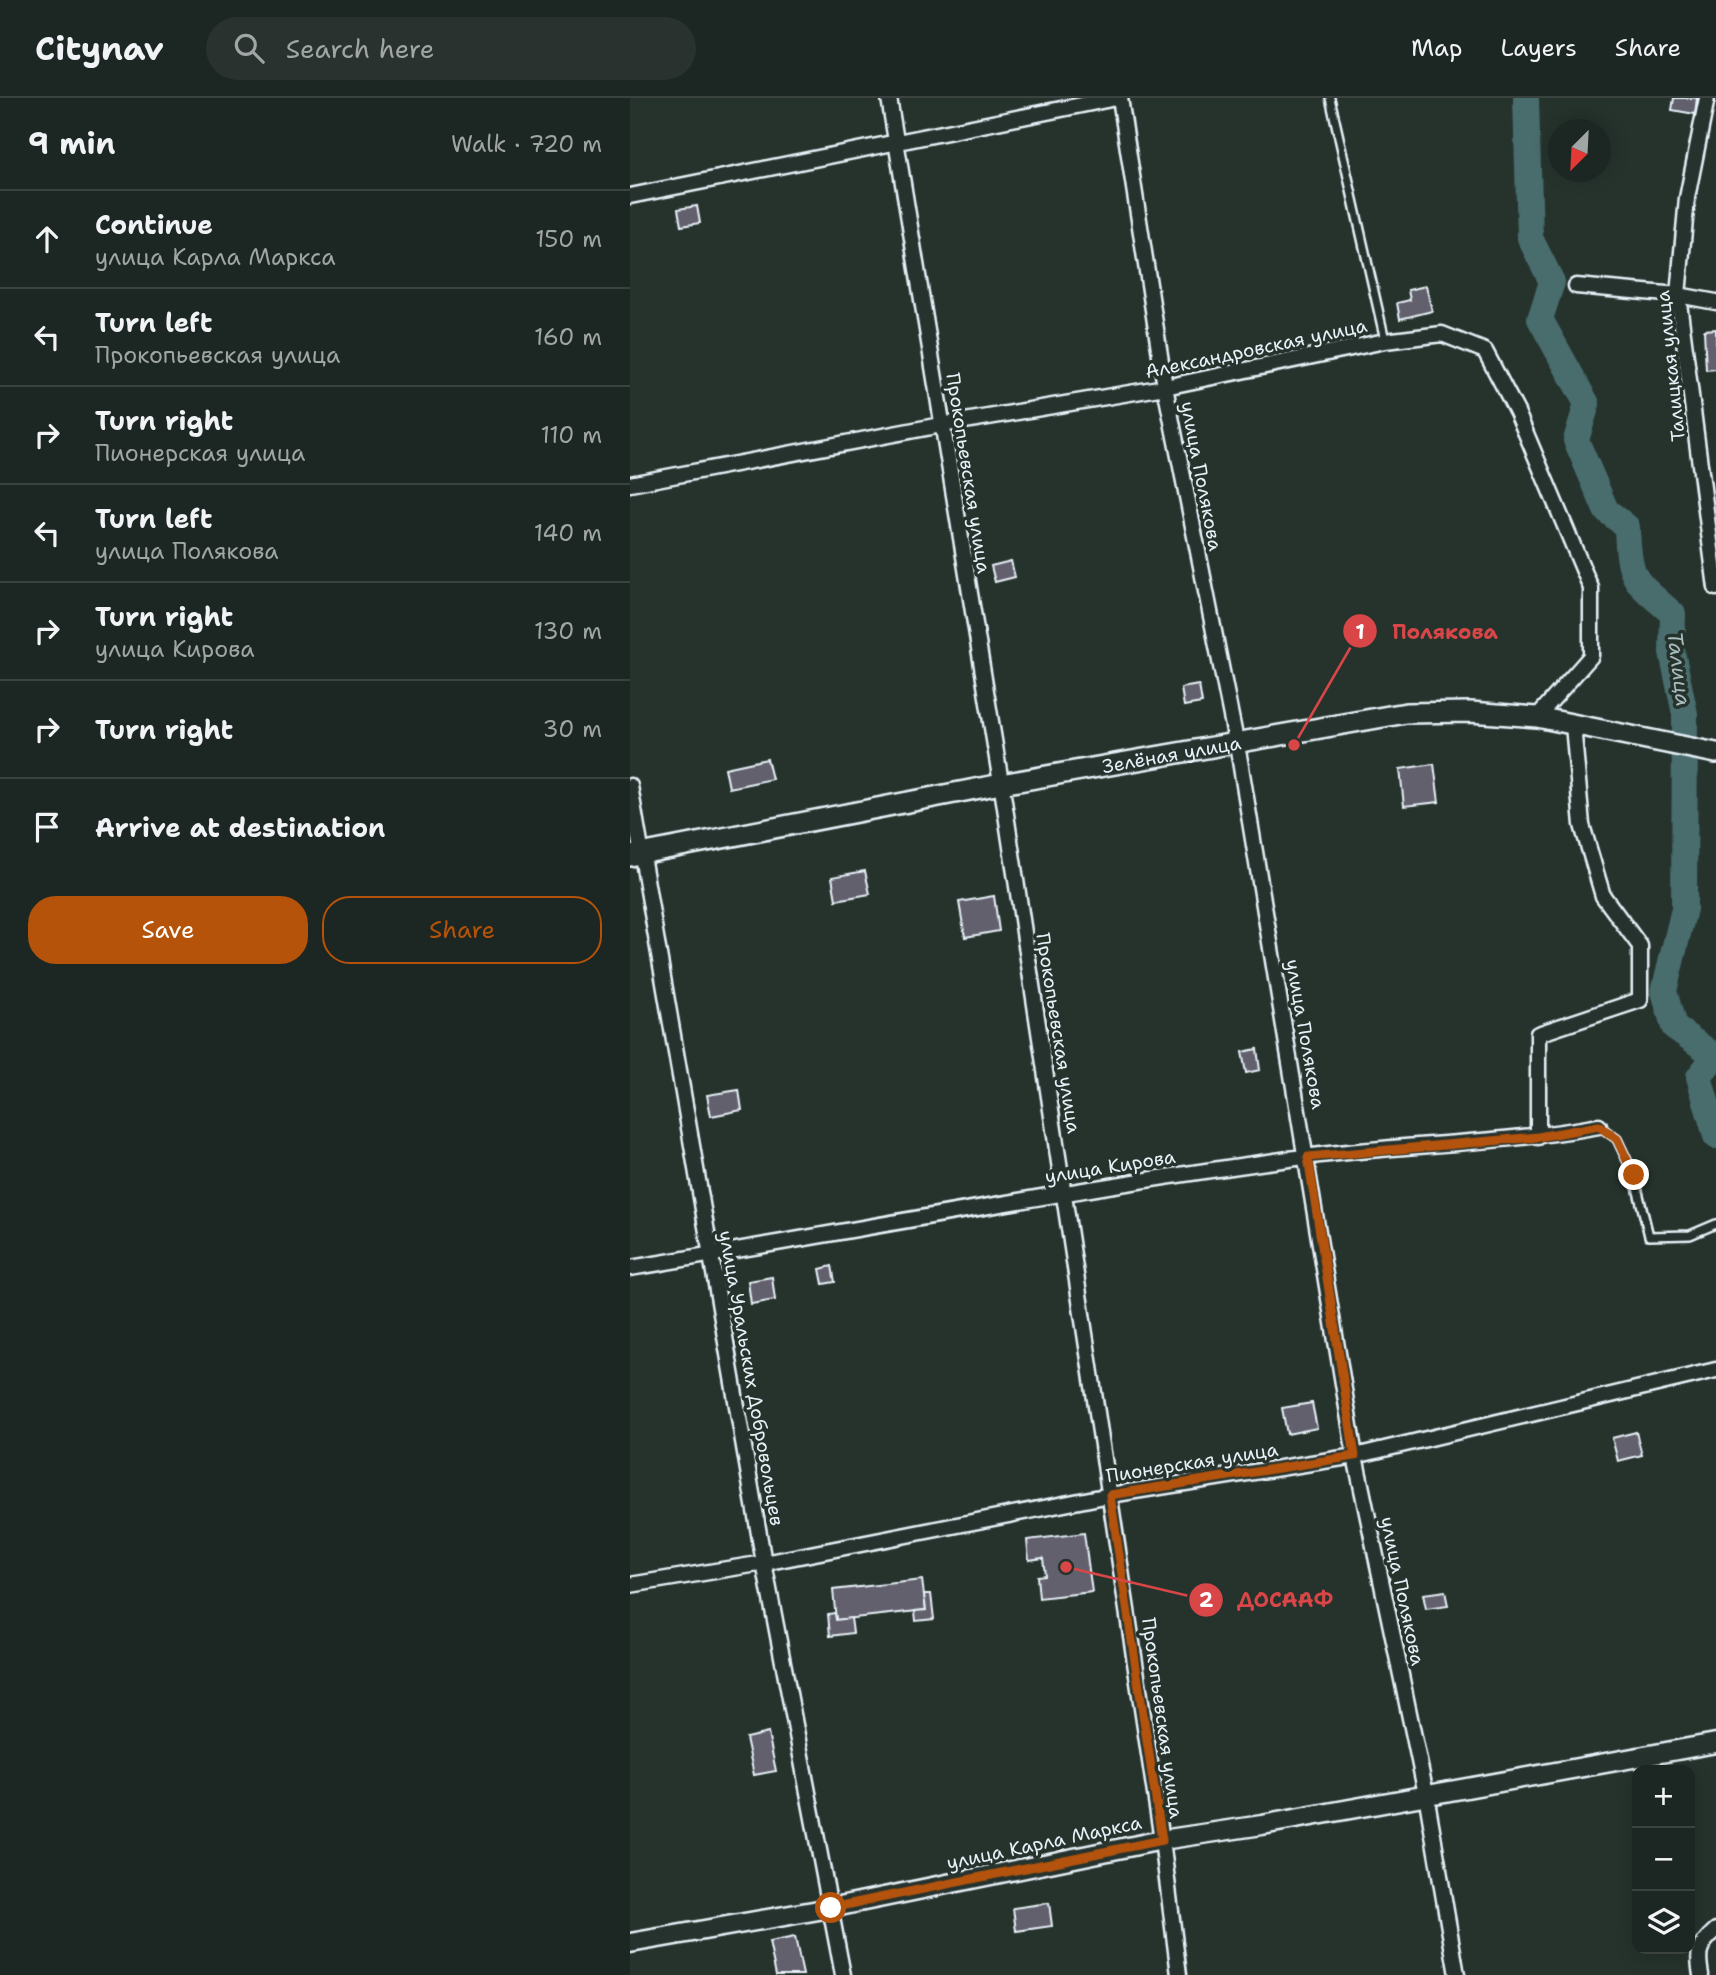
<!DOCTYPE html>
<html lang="en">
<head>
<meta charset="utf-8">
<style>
	:root { --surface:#1c2622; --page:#29322f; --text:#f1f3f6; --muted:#a0a5a5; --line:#3a4340; --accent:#b45309 }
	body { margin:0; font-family:"Shantell Sans",sans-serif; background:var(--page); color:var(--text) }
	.controls { position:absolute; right:21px; bottom:21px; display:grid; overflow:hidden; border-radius:14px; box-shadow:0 4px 18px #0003 }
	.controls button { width:63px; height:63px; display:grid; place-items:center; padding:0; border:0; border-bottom:2px solid var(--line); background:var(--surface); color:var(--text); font:35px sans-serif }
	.compass { position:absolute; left:918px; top:21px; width:63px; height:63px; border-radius:50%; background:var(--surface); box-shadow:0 4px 18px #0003; rotate:204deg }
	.stop { position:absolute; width:21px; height:21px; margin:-16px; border:5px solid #b45309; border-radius:50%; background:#fff }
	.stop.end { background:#b45309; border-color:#fff; box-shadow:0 2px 7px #0008 }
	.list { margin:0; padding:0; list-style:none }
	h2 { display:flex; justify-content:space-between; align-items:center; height:91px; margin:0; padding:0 28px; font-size:30px }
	h2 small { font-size:23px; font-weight:400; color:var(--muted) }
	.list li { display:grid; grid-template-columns:46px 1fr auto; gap:21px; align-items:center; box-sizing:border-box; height:98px; padding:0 28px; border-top:2px solid var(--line) }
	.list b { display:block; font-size:26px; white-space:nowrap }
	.list p { margin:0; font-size:23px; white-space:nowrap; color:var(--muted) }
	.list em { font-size:23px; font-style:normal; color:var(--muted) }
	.actions { display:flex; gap:14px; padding:21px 28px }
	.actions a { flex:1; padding:16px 0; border:2px solid var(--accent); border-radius:28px; text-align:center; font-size:24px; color:var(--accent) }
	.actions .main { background:var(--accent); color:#fff }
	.icon { flex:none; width:38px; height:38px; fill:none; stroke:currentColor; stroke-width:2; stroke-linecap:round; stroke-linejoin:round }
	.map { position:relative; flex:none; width:1086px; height:1877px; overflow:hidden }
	header { display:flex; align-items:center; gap:42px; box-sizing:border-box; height:98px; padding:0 35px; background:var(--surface); border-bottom:2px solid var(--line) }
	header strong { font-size:33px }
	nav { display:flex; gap:38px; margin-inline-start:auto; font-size:24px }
	.search { width:490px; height:63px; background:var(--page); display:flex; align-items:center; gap:18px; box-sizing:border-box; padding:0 24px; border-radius:38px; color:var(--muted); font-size:26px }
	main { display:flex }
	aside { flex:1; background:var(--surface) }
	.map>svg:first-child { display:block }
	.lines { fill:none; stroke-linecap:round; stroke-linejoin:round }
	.river { stroke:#486c6d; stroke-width:26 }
	.building { fill:#62616d; stroke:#e8f1f8; stroke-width:2 }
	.service-casing { stroke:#e8f1f8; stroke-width:12 }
	.minor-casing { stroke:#e8f1f8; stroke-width:19 }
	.tertiary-casing { stroke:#e8f1f8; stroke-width:23 }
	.secondary-casing { stroke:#e8f1f8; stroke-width:24 }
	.service { stroke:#26332d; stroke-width:7 }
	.minor { stroke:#26332d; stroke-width:14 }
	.tertiary { stroke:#26332d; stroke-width:18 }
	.secondary { stroke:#26332d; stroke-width:19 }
	.route { stroke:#b45309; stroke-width:9 }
	.labels { text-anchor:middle; stroke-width:7; stroke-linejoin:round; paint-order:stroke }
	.street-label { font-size:19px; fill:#e8f1f8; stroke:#26332d }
	.water-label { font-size:21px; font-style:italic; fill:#a8bcc0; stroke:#26332d }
	.leader { fill:none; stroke:#d94647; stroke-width:2.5 }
	.callout-dot { fill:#d94647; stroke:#26332d; stroke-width:2.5 }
	.mark-label { font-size:21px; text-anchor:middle; font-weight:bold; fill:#fff }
	.callout-label { font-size:21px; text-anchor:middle; font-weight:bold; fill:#d94647; stroke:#26332d; stroke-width:7; stroke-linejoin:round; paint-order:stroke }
</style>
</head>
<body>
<header>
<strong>Citynav</strong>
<div class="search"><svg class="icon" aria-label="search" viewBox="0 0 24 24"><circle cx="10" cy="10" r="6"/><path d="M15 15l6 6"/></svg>Search here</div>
<nav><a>Map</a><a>Layers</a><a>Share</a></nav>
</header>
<main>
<aside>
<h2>9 min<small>Walk · 720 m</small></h2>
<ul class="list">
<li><svg class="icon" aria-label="ahead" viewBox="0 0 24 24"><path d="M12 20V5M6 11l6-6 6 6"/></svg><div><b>Continue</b><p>улица Карла Маркса</p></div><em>150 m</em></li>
<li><svg class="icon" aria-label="left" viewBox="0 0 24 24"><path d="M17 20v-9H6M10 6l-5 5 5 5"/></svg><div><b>Turn left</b><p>Прокопьевская улица</p></div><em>160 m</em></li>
<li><svg class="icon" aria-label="right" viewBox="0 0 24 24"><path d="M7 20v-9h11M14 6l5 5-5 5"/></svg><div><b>Turn right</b><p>Пионерская улица</p></div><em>110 m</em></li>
<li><svg class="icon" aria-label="left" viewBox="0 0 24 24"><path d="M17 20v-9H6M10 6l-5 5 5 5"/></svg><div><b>Turn left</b><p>улица Полякова</p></div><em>140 m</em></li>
<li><svg class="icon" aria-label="right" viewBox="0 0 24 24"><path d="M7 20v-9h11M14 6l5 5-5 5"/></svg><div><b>Turn right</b><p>улица Кирова</p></div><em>130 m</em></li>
<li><svg class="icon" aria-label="right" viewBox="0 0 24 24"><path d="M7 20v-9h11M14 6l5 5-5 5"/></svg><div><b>Turn right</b></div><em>30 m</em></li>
<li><svg class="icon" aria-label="arrive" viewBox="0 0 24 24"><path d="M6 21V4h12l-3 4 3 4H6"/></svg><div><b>Arrive at destination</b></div></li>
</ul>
<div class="actions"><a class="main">Save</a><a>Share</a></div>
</aside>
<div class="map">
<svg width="1086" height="1877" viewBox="0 0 1086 1877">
	<rect width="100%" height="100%" fill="#26332d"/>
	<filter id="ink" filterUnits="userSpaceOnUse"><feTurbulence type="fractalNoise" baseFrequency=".0143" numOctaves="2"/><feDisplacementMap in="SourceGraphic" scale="14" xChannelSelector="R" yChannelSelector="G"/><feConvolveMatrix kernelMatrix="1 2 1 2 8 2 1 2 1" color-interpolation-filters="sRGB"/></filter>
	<g filter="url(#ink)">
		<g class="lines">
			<path class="river" d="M 896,0 L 900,140 L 922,184 L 910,221 L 957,306 L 946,342 L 976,412 L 997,429 C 999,483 1003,481 1043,516 L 1042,554 L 1055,616 L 1054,811 L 1034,893 L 1044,929 L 1085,958 L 1069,979 L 1086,1038"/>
		</g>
		<g class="building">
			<polygon points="1044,0 1067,0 1065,16 1042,12"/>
			<polygon points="67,108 70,125 51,128 48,111"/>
			<polygon points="796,188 802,213 770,221 767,205 780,202 778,192"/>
			<polygon points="1086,231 1086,271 1076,272 1074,232"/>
			<polygon points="381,463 385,479 365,484 361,468"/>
			<polygon points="569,587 572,605 554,608 551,590"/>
			<polygon points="137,661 142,681 99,690 95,670"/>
			<polygon points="804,666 809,704 774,708 770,671"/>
			<polygon points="235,773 240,796 206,802 202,779"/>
			<polygon points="364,798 369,833 335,839 329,804"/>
			<polygon points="627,951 630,972 616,975 612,954"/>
			<polygon points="109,992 112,1012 81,1018 77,997"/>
			<polygon points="202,1168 205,1184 193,1186 190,1171"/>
			<polygon points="142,1179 145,1202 121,1206 118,1183"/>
			<polygon points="682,1305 687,1330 657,1336 652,1310"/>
			<polygon points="1006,1334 1012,1357 988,1363 982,1340"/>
			<polygon points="454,1435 462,1494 409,1500 407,1478 415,1477 413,1460 399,1462 397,1442"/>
			<polygon points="292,1482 296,1512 206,1522 203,1492"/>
			<polygon points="815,1493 818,1508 796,1511 793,1496"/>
			<polygon points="294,1496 301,1496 304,1521 286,1523 285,1513 296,1512"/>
			<polygon points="205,1515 206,1522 221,1520 223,1535 200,1538 198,1516"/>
			<polygon points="138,1635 146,1673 124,1677 116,1640"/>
			<polygon points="419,1805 422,1828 386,1833 383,1810"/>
			<polygon points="165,1839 173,1877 146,1877 139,1844"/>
		</g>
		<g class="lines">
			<defs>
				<g id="service">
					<polyline points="700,0 755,242"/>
					<polyline points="969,1028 987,1041 1004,1077 1019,1138 1060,1137 1086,1126"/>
				</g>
				<g id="minor">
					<polyline points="259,0 374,703 532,1742 549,1877"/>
					<polyline points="490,0 535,289 610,663 725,1358 796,1696 827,1877"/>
					<polyline points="1077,0 1057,100 1048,197 1086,490"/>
					<polyline points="0,98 486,0"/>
					<polyline points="946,188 1048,197 1086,204"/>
					<polyline points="0,386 311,327 535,289 755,243 812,236 855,253 887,314 961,490 961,558 907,619"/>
					<polyline points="0,688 134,1465 213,1877"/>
					<polyline points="908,1039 908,936 1010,902 1010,848 973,798 952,727 943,627"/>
					<path d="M 0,1170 C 225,1133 448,1089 674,1059 C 773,1046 872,1046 969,1028"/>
					<polyline points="0,1487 134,1465 480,1397 725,1358 1086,1272"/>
					<path d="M 1071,1877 C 1067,1854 1068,1848 1086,1832"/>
				</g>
				<polyline id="tertiary" points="0,1845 200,1810 532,1742 632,1727 1086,1645"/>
				<g id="secondary">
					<path id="s1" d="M 0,758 L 371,686 L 776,615 L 840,614 L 907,619 L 1086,655"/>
				</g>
			</defs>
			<use href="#service" class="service-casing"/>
			<use href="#minor" class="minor-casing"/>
			<use href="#tertiary" class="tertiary-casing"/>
			<use href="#secondary" class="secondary-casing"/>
			<use href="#service" class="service"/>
			<use href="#minor" class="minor"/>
			<use href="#tertiary" class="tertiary"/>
			<use href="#secondary" class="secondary"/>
		</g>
	</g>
	<g class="lines" filter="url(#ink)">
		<polyline class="route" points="201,1810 532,1742 480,1397 725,1358 678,1059 908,1039 969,1028 987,1041 1004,1077"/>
	</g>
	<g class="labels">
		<g class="street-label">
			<text transform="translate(626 250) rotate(-12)" y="7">Александровская улица</text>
			<text transform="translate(1040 268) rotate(-96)" y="7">Талицкая улица</text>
			<text transform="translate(339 375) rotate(81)" y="7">Прокопьевская улица</text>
			<text transform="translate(572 378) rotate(79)" y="7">улица Полякова</text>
			<text dy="7" stroke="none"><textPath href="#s1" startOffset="551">Зелёная улица</textPath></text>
			<text transform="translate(429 935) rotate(81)" y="7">Прокопьевская улица</text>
			<text transform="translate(676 936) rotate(80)" y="7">улица Полякова</text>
			<text transform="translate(480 1068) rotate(-9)" y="7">улица Кирова</text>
			<text transform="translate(122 1280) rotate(80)" y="7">улица Уральских Добровольцев</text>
			<text transform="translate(562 1364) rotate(-9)" y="7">Пионерская улица</text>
			<text transform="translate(773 1493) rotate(78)" y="7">улица Полякова</text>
			<text transform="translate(533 1620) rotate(82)" y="7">Прокопьевская улица</text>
			<text transform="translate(414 1744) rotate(-12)" y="7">улица Карла Маркса</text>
		</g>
		<g class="water-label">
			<text transform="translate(1049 571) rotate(83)" y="7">Талица</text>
		</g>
	</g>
	<path class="leader" d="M664 647L730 533M436 1469L576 1502"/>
	<g class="callout-dot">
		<circle cx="664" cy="647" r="7"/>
		<circle cx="436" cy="1469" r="7"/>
		<circle cx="730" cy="533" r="18"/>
		<circle cx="576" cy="1502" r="18"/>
	</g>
	<g class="mark-label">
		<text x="730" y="541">1</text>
		<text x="576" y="1509">2</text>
	</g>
	<g class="callout-label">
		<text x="815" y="541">Полякова</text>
		<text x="655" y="1509">ДОСААФ</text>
	</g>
</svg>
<div class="controls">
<button>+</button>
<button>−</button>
<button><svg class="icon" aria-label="layers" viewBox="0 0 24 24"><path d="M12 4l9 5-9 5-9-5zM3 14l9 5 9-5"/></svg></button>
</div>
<svg class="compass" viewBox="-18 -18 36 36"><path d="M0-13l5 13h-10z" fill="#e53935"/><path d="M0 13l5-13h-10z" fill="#a0a5a5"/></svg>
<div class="stop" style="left:201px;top:1810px"></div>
<div class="stop end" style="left:1004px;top:1077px"></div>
</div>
</main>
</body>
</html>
